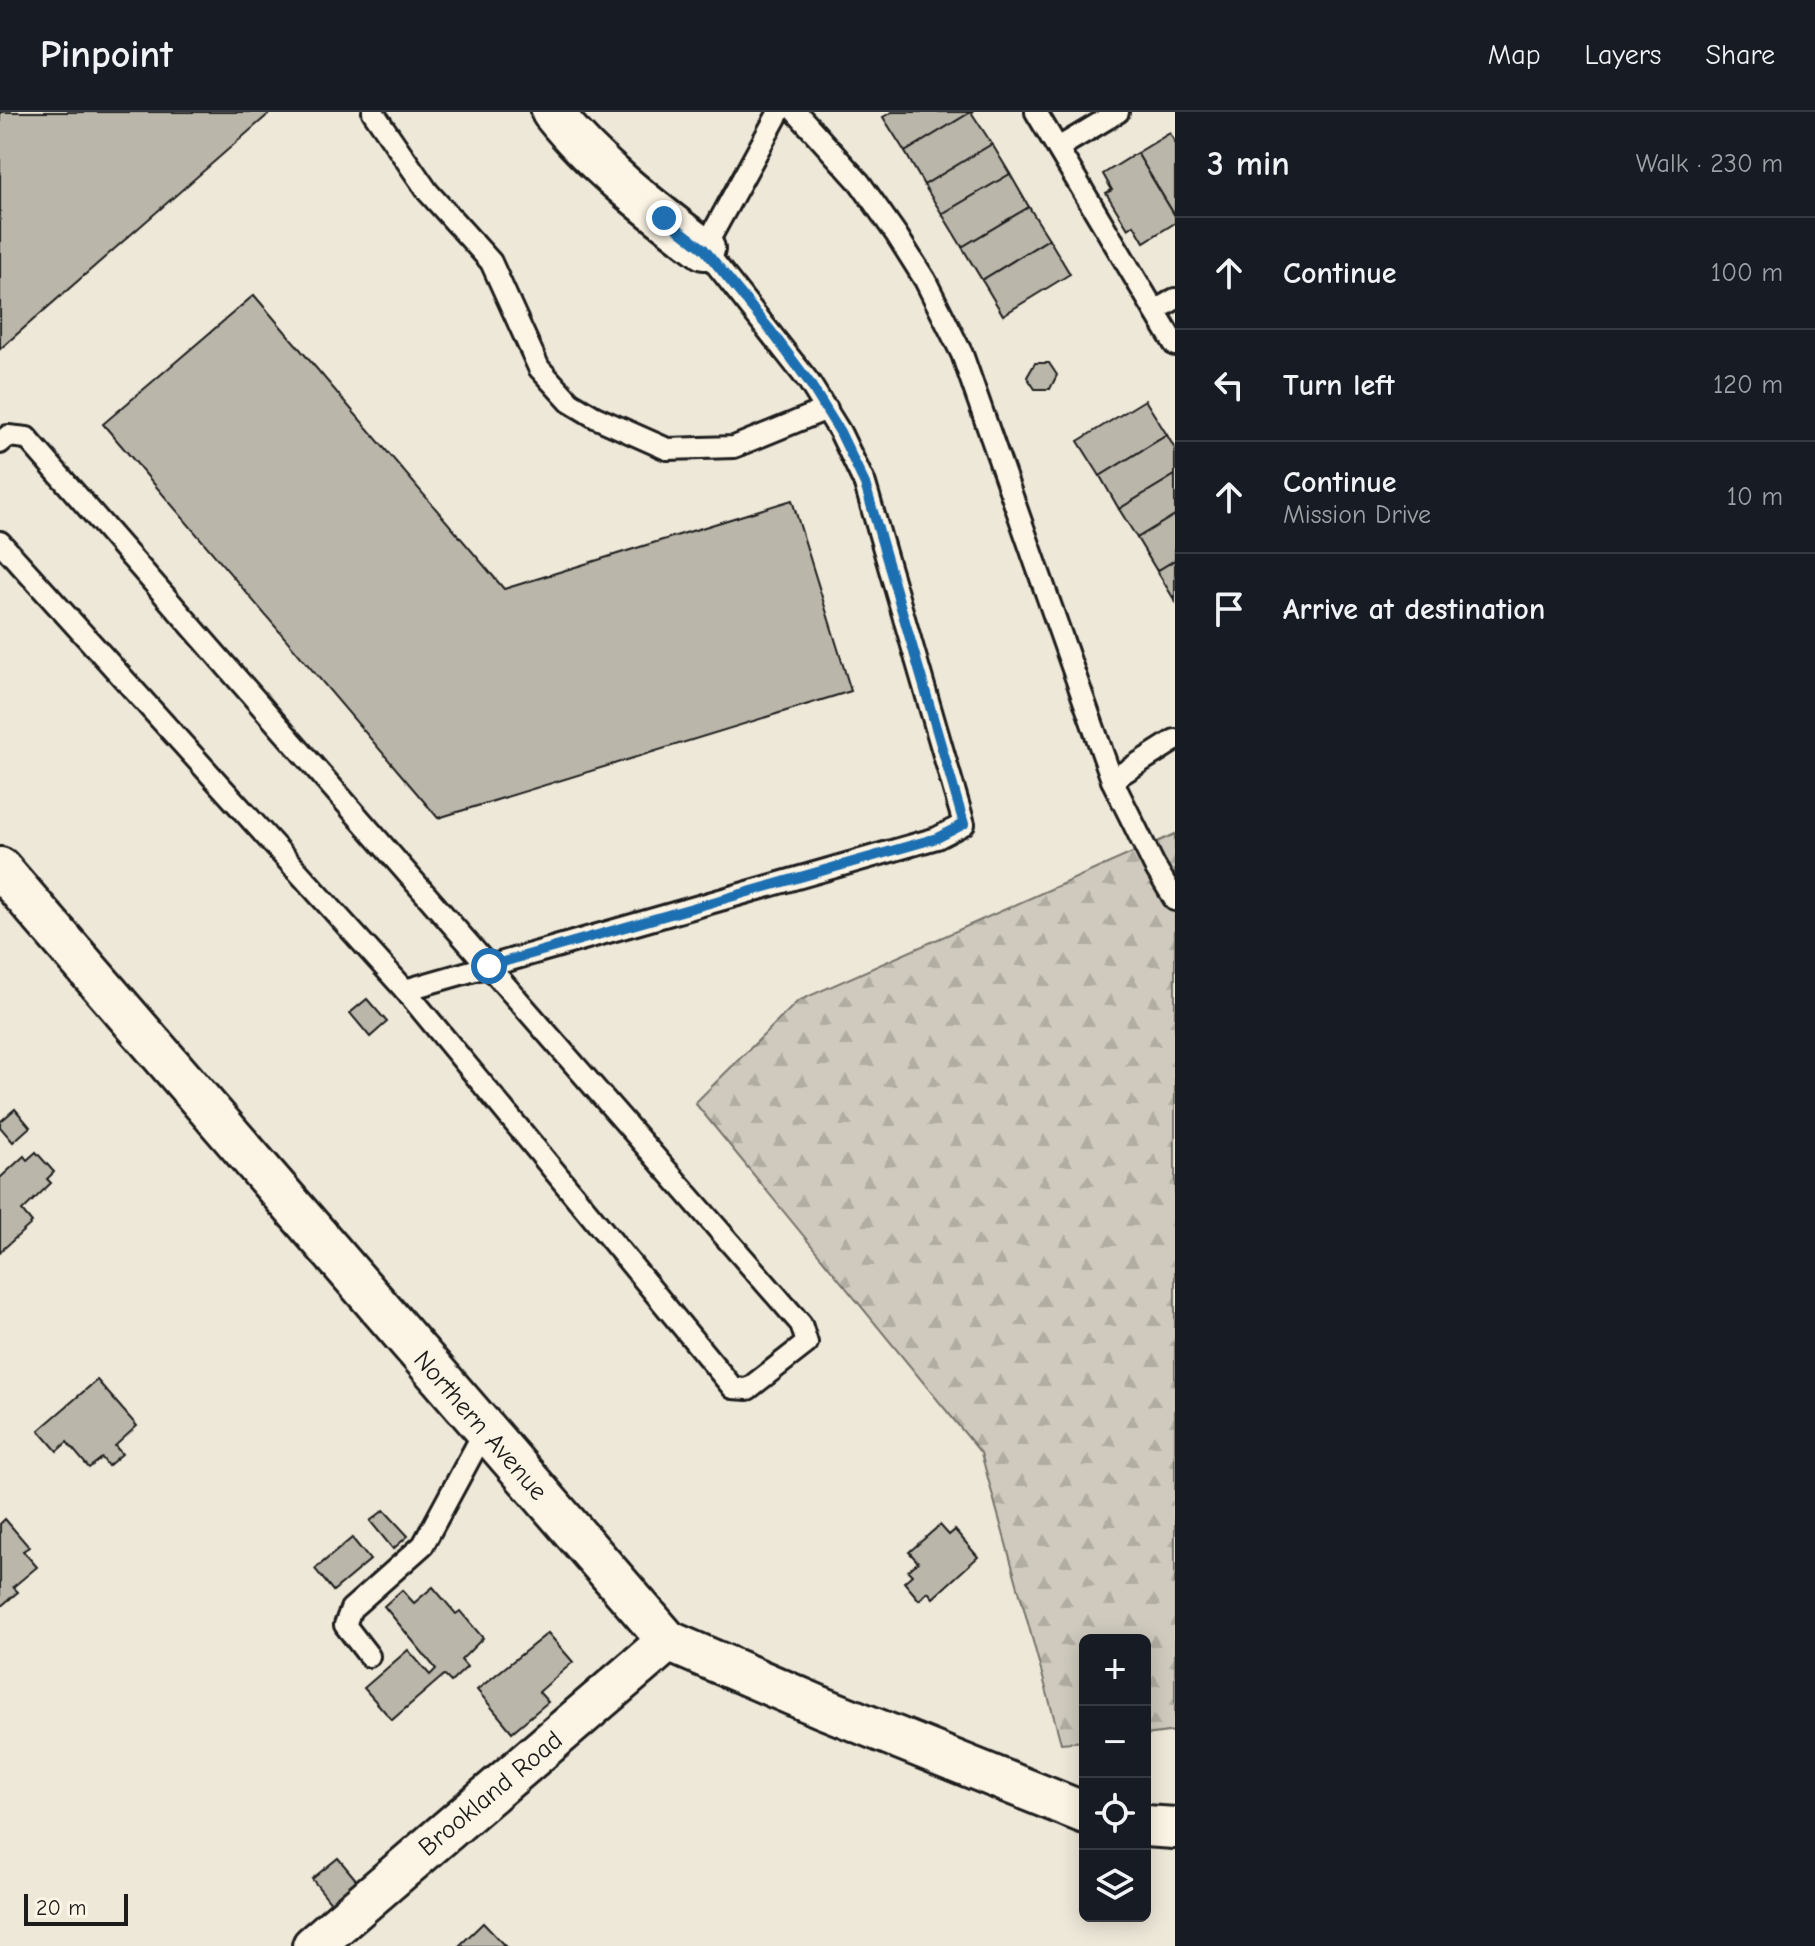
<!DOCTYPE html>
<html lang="en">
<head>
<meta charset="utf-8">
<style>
	:root { --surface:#171b24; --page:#242831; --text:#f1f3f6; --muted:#9ea1a6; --line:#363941 }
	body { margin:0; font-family:"Comic Neue",sans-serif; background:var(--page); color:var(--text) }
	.controls { position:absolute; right:24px; bottom:24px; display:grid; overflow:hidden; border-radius:12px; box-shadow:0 4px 20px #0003 }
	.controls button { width:72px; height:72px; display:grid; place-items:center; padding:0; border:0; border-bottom:2px solid var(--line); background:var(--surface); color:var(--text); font:40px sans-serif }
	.scale { position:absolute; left:24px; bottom:20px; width:104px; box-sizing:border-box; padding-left:8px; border:4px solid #1c1c1c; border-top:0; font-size:22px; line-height:28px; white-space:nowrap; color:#1c1c1c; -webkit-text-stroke:6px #fcf5e5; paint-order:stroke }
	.stop { position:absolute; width:24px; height:24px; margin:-18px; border:6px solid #1f6fb2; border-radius:50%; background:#fff }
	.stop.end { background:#1f6fb2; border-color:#fff; box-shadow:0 2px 8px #0008 }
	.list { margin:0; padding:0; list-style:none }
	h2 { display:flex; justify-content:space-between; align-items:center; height:104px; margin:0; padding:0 32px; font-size:34px }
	h2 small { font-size:26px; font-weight:400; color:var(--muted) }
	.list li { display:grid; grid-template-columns:52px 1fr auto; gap:24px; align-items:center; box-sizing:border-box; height:112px; padding:0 32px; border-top:2px solid var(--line) }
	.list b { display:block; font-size:30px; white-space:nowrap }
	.list p { margin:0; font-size:26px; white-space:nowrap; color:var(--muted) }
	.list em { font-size:26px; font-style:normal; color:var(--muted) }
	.icon { flex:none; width:44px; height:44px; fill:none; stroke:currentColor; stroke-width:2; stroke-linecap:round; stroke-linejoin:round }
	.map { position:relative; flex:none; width:1175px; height:1834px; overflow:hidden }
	header { display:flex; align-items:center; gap:48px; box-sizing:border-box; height:112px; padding:0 40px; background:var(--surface); border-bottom:2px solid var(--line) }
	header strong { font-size:38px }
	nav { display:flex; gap:44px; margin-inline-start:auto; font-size:28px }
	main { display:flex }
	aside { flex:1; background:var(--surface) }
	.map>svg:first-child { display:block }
	.forest { fill:url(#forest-firs); stroke:#76736c; stroke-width:2 }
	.building { fill:#bab6aa; stroke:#1c1c1c; stroke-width:2 }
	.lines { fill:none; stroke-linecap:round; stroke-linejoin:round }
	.service-casing { stroke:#1c1c1c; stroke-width:26 }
	.minor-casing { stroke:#1c1c1c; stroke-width:46 }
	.service { stroke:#fcf5e5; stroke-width:20 }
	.minor { stroke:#fcf5e5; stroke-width:40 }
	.route { stroke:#1f6fb2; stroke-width:10 }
	.labels { text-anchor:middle; stroke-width:6; stroke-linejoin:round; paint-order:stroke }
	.street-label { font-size:26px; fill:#1c1c1c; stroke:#fcf5e5 }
</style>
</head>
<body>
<header>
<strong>Pinpoint</strong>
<nav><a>Map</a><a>Layers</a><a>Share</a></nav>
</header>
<main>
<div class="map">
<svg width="1175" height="1834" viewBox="0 0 1175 1834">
	<defs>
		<pattern id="forest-firs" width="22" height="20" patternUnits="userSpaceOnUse" patternTransform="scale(2)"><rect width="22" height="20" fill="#cfcabd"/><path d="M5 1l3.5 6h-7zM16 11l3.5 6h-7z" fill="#b1ada2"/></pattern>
	</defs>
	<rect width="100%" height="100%" fill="#eee8d9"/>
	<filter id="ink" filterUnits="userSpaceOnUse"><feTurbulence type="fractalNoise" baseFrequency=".0125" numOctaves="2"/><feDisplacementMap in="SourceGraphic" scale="16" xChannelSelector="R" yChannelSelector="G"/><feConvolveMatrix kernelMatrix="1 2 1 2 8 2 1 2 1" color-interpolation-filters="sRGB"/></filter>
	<g filter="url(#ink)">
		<polygon class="forest" points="1175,722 1175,1619 1145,1623 1145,1528 1085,1528 1085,1629 1061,1631 981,1341 695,991 798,889"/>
		<g class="building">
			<polygon points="0,0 271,0 0,237"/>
			<polygon points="892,0 971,0 905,40 883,5"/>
			<polygon points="971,0 992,32 924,73 905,40"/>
			<polygon points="1170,21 1175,30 1175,104 1137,41"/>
			<polygon points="992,32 1010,62 942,102 924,73"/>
			<polygon points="1137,41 1175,104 1175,111 1144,130 1134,113 1128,117 1106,81 1112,78 1103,62"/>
			<polygon points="1010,62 1029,95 962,135 942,102"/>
			<polygon points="1029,95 1049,127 982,168 962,135"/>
			<polygon points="1049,127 1070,162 1003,203 982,168"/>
			<polygon points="254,183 504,477 792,388 851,579 438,706 103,312"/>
			<polygon points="1035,251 1049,251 1057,263 1050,277 1035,277 1027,265"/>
			<polygon points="1145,288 1167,323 1100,364 1078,329"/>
			<polygon points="1167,323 1175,337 1175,363 1119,397 1100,364"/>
			<polygon points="1175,363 1175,403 1137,426 1119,397"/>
			<polygon points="1175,403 1175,448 1157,459 1137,426"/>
			<polygon points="1175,448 1175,489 1157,459"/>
			<polygon points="367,887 387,910 370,925 350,901"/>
			<polygon points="15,997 30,1015 13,1030 0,1015 0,1010"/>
			<polygon points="36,1040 54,1060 47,1067 51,1071 22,1099 32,1111 0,1140 0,1066 24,1044 27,1048"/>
			<polygon points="97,1268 137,1314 115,1334 122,1342 108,1354 102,1346 89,1356 67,1330 57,1339 39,1318"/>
			<polygon points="384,1398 408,1424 393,1437 370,1409"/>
			<polygon points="5,1407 29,1435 23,1439 37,1455 13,1475 18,1480 0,1495 0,1412"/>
			<polygon points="940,1413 949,1423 955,1418 978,1445 933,1486 928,1480 919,1488 904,1470 912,1463 908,1459 918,1450 909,1440"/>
			<polygon points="352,1426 370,1448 333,1479 315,1457"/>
			<polygon points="433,1475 456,1502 460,1499 483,1526 461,1548 467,1555 451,1570 444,1563 392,1608 364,1576 408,1538 430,1563 436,1557 384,1494 402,1478 414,1491"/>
			<polygon points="548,1521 573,1550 539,1580 548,1590 512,1620 477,1578"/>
			<polygon points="338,1746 358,1770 332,1792 312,1767"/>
			<polygon points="483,1811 505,1834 459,1834"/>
		</g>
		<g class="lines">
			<defs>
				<g id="service">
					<polyline points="373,0 428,80 491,150 539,256 570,290 595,305 667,337 734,335 827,297"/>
					<polyline points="796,0 860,71 896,122 925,168 962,242 1112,668 1154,753 1175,788"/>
					<polyline points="1036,0 1175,233"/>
					<polyline points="1058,36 1118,0"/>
					<polyline points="1155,199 1175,187"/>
					<polyline points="0,331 8,324 27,326 801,1212 807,1231 748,1277 733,1276 405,878"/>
					<polyline points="0,430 405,878 937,726 964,712 865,372 840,320 809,270 704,137 779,0"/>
					<polyline points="1112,668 1175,628"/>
					<polyline points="369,1544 345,1513 351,1497 423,1433 485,1318"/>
				</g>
				<g id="minor">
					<path d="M 552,0 C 594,53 650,96 704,137"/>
					<polyline points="0,756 668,1529 821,1595 1085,1701"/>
					<polyline points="1145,1714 1175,1716"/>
					<polyline points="313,1834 668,1529"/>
				</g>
			</defs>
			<use href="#service" class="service-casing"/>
			<use href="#minor" class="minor-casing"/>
			<use href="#service" class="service"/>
			<use href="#minor" class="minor"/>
		</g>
	</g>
	<g class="lines" filter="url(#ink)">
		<polyline class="route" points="489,854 937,726 964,712 865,372 840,320 809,270 771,219 704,137 664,106"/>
	</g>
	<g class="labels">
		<g class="street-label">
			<text transform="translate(481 1313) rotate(49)" y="9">Northern Avenue</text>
			<text transform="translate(490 1681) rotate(-40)" y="9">Brookland Road</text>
		</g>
	</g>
</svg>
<div class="controls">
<button>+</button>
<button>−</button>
<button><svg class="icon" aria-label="locate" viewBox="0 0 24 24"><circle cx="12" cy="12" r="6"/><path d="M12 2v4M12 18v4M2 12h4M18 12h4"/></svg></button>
<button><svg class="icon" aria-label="layers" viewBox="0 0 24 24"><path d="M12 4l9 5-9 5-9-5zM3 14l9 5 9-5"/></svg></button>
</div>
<div class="scale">20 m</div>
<div class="stop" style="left:489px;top:854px"></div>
<div class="stop end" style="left:664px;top:106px"></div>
</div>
<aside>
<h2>3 min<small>Walk · 230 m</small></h2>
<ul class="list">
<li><svg class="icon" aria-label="ahead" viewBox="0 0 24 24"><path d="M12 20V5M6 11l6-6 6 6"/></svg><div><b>Continue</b></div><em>100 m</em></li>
<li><svg class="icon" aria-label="left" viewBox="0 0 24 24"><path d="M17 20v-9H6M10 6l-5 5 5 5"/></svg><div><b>Turn left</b></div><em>120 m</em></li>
<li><svg class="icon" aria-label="ahead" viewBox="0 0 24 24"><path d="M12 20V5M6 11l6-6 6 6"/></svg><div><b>Continue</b><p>Mission Drive</p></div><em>10 m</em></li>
<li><svg class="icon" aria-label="arrive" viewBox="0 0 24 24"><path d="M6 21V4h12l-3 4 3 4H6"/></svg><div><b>Arrive at destination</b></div></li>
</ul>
</aside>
</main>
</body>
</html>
